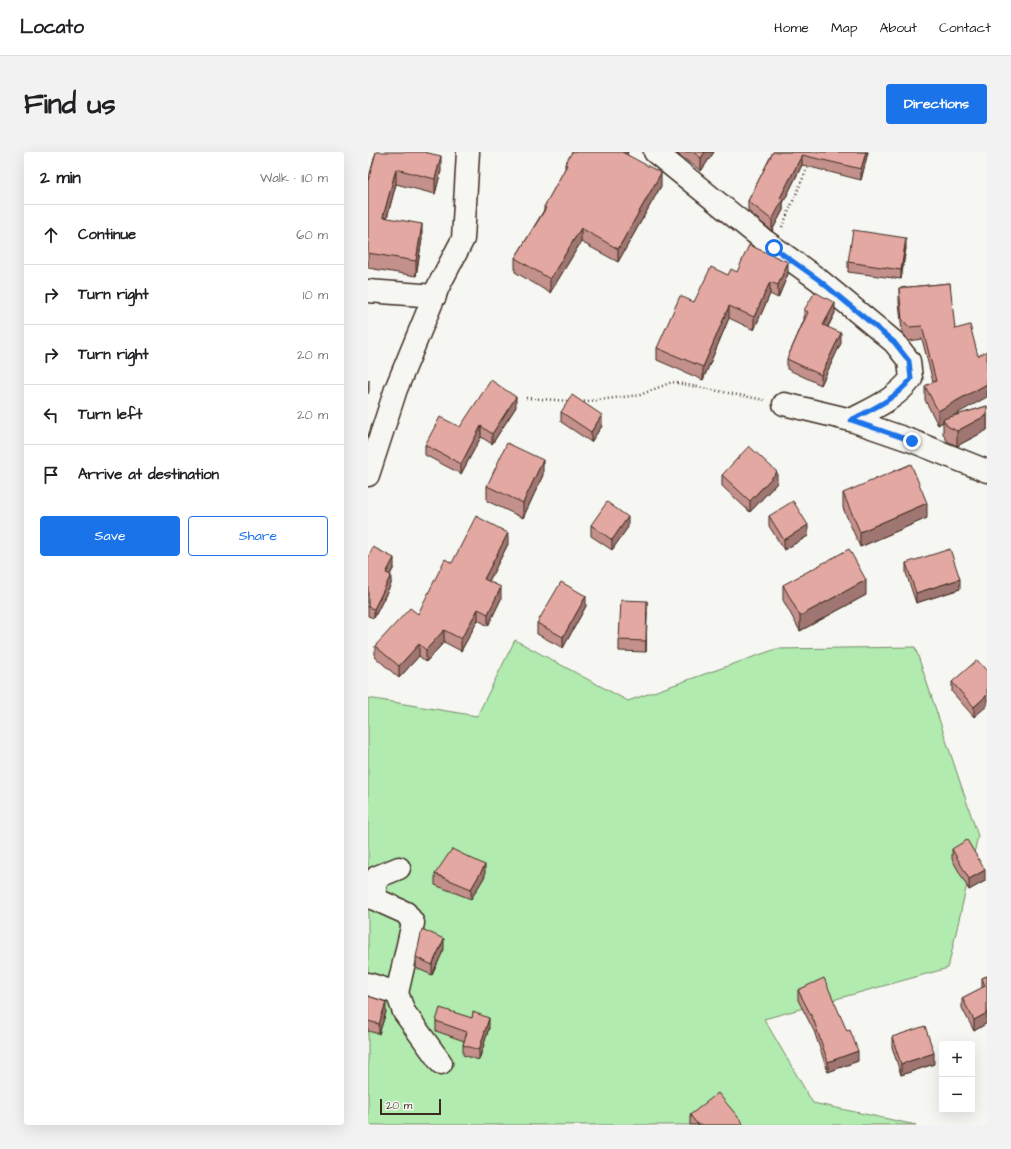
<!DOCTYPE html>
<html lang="en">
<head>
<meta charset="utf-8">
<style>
	:root { --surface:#fff; --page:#f2f2f2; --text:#202124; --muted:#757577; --line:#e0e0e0; --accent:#1a73e8 }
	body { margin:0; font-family:"Architects Daughter",sans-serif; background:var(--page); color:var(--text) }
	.controls { position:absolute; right:12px; bottom:12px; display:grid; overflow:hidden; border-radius:4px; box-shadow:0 4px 16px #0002 }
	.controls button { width:36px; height:36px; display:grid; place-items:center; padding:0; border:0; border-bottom:1px solid var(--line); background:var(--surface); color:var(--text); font:20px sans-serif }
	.scale { position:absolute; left:12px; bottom:10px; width:61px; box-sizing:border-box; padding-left:4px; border:2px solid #3b2a1e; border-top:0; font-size:11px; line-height:14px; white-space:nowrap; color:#3b2a1e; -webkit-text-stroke:3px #f6f6f2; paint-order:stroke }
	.stop { position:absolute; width:12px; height:12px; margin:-9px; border:3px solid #1a73e8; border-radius:50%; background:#fff }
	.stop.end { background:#1a73e8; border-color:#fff; box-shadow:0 1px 4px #0008 }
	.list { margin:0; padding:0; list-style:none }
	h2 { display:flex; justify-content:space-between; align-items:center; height:52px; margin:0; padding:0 16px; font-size:17px }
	h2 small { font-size:13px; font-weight:400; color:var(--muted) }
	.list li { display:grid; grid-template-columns:26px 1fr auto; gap:12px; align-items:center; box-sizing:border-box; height:60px; padding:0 16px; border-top:1px solid var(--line) }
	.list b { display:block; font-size:15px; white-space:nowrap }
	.list em { font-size:13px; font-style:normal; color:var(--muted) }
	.actions { display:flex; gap:8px; padding:12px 16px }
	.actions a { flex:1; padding:9px 0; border:1px solid var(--accent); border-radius:4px; text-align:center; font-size:14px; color:var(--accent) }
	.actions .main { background:var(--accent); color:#fff }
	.icon { flex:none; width:22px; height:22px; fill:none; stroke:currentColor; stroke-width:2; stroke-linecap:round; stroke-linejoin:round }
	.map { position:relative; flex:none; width:619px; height:973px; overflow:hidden; border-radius:4px }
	header { display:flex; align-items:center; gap:24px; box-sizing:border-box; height:56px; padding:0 20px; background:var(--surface); border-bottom:1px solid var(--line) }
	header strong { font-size:19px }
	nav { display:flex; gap:22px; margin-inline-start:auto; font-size:14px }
	.intro { display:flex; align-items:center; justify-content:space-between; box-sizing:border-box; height:96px; padding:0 24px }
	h1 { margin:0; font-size:28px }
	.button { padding:10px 18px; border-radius:4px; background:var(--accent); color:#fff; font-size:14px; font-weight:700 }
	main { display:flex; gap:24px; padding:0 24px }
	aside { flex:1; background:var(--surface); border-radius:4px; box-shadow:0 4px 16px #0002 }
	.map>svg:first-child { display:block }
	.green { fill:#b1ebb0; stroke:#768a67 }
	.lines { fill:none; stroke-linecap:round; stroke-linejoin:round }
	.street-casing { stroke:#3b2a1e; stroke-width:25 }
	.path { stroke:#3b2a1e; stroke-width:2.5; stroke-dasharray:1 3; stroke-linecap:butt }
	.street { stroke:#f6f6f2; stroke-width:22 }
	.wall { fill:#c3908b; stroke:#3b2a1e }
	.shaded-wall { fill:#9f7671; stroke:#3b2a1e }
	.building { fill:#e3a8a2; stroke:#3b2a1e }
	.route { stroke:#1a73e8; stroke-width:5 }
</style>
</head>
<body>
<header>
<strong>Locato</strong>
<nav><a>Home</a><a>Map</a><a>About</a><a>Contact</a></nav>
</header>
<div class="intro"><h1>Find us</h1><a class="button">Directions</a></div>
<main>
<aside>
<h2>2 min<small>Walk · 110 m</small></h2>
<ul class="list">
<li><svg class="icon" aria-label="ahead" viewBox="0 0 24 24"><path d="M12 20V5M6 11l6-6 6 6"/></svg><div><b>Continue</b></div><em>60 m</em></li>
<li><svg class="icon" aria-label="right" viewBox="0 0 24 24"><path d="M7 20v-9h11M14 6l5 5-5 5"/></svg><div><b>Turn right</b></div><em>10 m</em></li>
<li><svg class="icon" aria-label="right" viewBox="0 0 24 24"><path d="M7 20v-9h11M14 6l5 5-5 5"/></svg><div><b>Turn right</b></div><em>20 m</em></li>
<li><svg class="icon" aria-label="left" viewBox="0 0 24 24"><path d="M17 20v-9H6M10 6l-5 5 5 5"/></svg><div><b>Turn left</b></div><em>20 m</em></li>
<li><svg class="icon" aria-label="arrive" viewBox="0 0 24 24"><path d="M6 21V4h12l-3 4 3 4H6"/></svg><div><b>Arrive at destination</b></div></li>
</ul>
<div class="actions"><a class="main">Save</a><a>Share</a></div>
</aside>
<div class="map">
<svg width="619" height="973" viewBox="0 0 619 973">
	<rect width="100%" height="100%" fill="#f6f6f2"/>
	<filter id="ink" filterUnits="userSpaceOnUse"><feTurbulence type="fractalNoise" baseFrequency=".025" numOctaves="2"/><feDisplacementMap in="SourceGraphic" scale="8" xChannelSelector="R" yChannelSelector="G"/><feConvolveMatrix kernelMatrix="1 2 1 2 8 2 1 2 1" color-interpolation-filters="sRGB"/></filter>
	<g filter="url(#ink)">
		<polygon class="green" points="147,488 260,549 408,497 547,495 610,684 580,816 396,867 445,951 548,973 0,973 0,546 109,564"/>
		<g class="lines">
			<defs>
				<g id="street">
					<path d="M 287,0 L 397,89 L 451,128 L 526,190 L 541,209 L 543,227 C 526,248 506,256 483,268"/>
					<polyline points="0,139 67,144"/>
					<polyline points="416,252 483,268 544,289 619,319"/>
					<polyline points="0,323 28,237 70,135 95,87 100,0"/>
					<polyline points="0,744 38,761 45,771 29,841 36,860 73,911"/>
					<polyline points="1,745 7,737 9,725 31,716"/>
					<polyline points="0,832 29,841"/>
				</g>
			</defs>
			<use href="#street" class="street-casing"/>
			<g class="path">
				<polyline points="414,75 441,12"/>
				<polyline points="158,246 203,249"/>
				<polyline points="212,250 272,243 304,230 396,248"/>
			</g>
			<use href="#street" class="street"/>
		</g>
		<g class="wall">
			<polygon points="8,0 73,19 67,42 28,32 19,66 54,87 48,124 0,116 0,29"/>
			<polygon points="260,0 259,2 293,34 250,110 213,90 182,141 147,120 147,106 176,58 176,55 197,17 197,12"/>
			<polygon points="307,0 346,0 333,19"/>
			<polygon points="405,0 500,0 493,28 434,13 415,51 415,58 404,79 380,59 380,49"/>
			<polygon points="538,96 533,127 480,120 480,110"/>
			<polygon points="369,120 420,122 410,146 402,142 386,178 361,166 335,228 289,208 289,196 326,150 360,123"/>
			<polygon points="582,131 586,264 619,254 619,278 589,294 579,289 575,282 575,270 570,273 557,248 557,234 565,230 554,187 541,189 534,180 531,150 531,136"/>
			<polygon points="436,158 467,161 460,175 473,191 453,233 419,217 419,207 436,168"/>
			<polygon points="148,255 124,292 113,285 93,322 57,303 57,293 92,275"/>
			<polygon points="193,260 234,274 223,290 193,270"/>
			<polygon points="175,323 155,366 119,349 119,334"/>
			<polygon points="354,323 409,331 382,360 354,334"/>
			<polygon points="475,341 559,366 492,395 475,356"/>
			<polygon points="401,364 440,384 416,398 401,374"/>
			<polygon points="223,373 260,375 244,398 223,384"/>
			<polygon points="140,392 121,429 133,447 120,474 110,468 93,499 76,490 58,510 51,504 31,526 7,505 7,494 50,462 84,411"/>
			<polygon points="0,406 26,415 22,423 23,432 6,466 0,464"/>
			<polygon points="538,411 592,437 548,451 538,421"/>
			<polygon points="415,433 498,443 432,479 415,448"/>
			<polygon points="218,454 195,496 169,482 169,471"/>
			<polygon points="279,460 278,500 251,499 251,488"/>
			<polygon points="619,519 606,565 584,540 584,530"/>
			<polygon points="584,697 617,729 601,738 584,707"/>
			<polygon points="67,722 117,724 103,747 67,733"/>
			<polygon points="76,797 64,823 48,816 48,805"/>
			<polygon points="619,824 619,871 606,879 594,856 594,846 614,836 614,826"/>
			<polygon points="430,838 479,879 490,909 460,920 446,879 430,848"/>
			<polygon points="0,844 18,860 11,882 0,879"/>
			<polygon points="68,869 121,876 111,908 95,903 95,893 96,889 68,879"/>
			<polygon points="524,885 566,912 533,923 524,895"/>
			<polygon points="322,963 375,973 322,973"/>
		</g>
		<g class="shaded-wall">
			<polygon points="254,0 260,0 254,13"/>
			<polygon points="337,0 346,0 333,19 333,6"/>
			<polygon points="498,0 500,0 493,28 493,17"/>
			<polygon points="434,3 434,13 415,51 415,58 404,79 404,68 412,46"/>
			<polygon points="73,4 73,19 67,42 67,27"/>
			<polygon points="28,17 28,32 15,80 15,65"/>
			<polygon points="293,21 293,34 250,110 250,97"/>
			<polygon points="54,72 54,87 48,124 48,109"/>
			<polygon points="213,76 213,90 182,141 182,127"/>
			<polygon points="538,86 538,96 533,127 533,118"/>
			<polygon points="420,110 420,122 410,146 410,133"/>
			<polygon points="402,130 402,142 386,178 386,165"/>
			<polygon points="467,151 467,161 455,183 455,173"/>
			<polygon points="361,154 361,166 335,228 335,215"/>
			<polygon points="473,181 473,191 453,233 453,223"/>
			<polygon points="1,228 1,239 0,242 0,232"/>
			<polygon points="619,232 619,245 576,269 575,267 575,270 570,273 570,259"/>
			<polygon points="148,245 148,255 124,292 124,282"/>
			<polygon points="234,263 234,274 223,290 223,280"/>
			<polygon points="619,263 619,278 589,294 589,279"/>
			<polygon points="113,274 113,285 93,322 93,312"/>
			<polygon points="175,308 175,323 155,366 155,351"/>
			<polygon points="409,320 409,331 382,360 382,349"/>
			<polygon points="559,351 559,366 492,395 492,380"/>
			<polygon points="260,365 260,375 244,398 244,388"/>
			<polygon points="440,373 440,384 416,398 416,388"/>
			<polygon points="140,381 140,392 116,439 116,427"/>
			<polygon points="26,406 26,415 18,430 18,421"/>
			<polygon points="23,423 23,432 6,466 6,457"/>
			<polygon points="592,427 592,437 548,451 548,441"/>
			<polygon points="498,428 498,443 432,479 432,464"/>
			<polygon points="133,435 133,447 120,474 120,462"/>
			<polygon points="218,444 218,454 195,496 195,485"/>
			<polygon points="279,449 279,460 278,500 278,489"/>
			<polygon points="110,457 110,468 93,499 93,487"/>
			<polygon points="76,478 76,490 58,510 58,498"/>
			<polygon points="51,492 51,504 31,526 31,514"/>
			<polygon points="619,543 619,554 606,565 606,555"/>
			<polygon points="117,713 117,724 103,747 103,737"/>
			<polygon points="617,718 617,729 601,738 601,727"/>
			<polygon points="76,787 76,797 64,823 64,813"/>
			<polygon points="18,850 18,860 11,882 11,872"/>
			<polygon points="619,861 619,871 606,879 606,868"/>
			<polygon points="121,866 121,876 111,908 111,898"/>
			<polygon points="490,899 490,909 460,920 460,910"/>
			<polygon points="566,901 566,912 533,923 533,912"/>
		</g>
		<g class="building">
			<polygon points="8,0 56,0 73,4 67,27 28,17 15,65 54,72 48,109 0,101 0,29"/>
			<polygon points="204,0 254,0 293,21 250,97 213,76 182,127 147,106 178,56 176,55 199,13 197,12"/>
			<polygon points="325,0 337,0 333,6"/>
			<polygon points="405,0 498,0 493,17 434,3 412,46 415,47 404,68 380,49"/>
			<polygon points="485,78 538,86 533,118 480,110"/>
			<polygon points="381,93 420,110 410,133 402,130 386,165 361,154 335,215 289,196 312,144 326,150 343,115 360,123 363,117 369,120"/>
			<polygon points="582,131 587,177 602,173 610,204 619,199 619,232 570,259 557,234 568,229 554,174 541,175 534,167 531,136"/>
			<polygon points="447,140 467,151 455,173 473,181 453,223 419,207 440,160 436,158"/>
			<polygon points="123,228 148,245 124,282 113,274 93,312 57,293 72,265 92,275"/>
			<polygon points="204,243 234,263 223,280 193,260"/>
			<polygon points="619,254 619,263 589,279 579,274 575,267"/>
			<polygon points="139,291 175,308 155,351 119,334"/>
			<polygon points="381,294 409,320 382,349 354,323"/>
			<polygon points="543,312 559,351 492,380 475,341"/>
			<polygon points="425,349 440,373 416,388 401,364"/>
			<polygon points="239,350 260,365 244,388 223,373"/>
			<polygon points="108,364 140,381 116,427 133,435 120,462 110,457 93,487 76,478 58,498 51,492 31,514 7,494 42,456 50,462 77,407 84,411"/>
			<polygon points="5,395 26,406 18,421 23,423 6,457 0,455 0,406"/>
			<polygon points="481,397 498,428 432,464 415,433"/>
			<polygon points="582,397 592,427 548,441 538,411"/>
			<polygon points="193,430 218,444 195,485 169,471"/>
			<polygon points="253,448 279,449 278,489 251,488"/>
			<polygon points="609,508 619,519 619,543 606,555 584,530"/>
			<polygon points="599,688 617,718 601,727 584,697"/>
			<polygon points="84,697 117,713 103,737 67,722"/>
			<polygon points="54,777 76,787 64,813 48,805"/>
			<polygon points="619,824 619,861 606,868 594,846 617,834 614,826"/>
			<polygon points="456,826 479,879 482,878 490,899 460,910 446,869 430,838"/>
			<polygon points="0,844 18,850 11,872 0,869"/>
			<polygon points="72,856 104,866 105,860 121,866 111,898 95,893 99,880 68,869"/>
			<polygon points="557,874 566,901 533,912 524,885"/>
			<polygon points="350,941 375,971 373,973 330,973 322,963"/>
		</g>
	</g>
	<g class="lines" filter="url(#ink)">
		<path class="route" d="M 406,96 L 451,128 L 526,190 L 541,209 L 543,227 C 526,248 506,256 483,268 L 544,289"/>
	</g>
</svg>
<div class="controls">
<button>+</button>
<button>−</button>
</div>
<div class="scale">20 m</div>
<div class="stop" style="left:406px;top:96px"></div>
<div class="stop end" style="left:544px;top:289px"></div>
</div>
</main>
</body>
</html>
